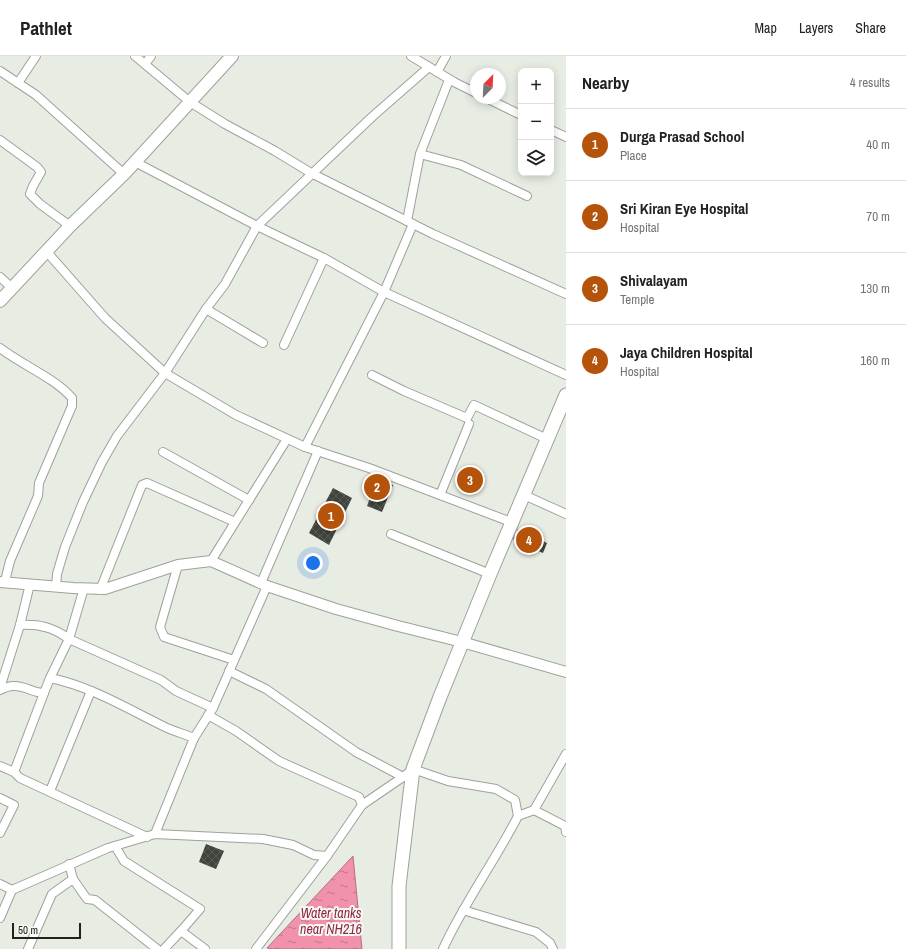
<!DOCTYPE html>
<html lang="en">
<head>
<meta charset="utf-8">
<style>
	:root { --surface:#fff; --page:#f2f2f2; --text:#202124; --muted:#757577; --line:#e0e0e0; --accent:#b45309 }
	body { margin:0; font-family:"Archivo Narrow",sans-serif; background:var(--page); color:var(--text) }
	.controls { position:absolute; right:12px; top:12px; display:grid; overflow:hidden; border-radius:8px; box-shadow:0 2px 10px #0003 }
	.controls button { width:36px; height:36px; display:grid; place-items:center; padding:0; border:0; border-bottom:1px solid var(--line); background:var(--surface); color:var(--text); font:20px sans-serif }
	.compass { position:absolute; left:470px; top:12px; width:36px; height:36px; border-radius:50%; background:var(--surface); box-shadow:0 2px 10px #0003; rotate:24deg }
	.scale { position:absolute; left:12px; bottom:10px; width:69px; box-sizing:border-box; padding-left:4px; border:2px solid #20221f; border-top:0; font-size:11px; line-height:14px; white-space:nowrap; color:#20221f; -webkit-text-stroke:3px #f5faf1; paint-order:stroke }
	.you { position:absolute; left:313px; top:507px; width:14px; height:14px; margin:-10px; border:3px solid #fff; border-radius:50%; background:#1a73e8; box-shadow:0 0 0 6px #1a73e833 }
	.badge { display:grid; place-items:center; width:26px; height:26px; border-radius:50%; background:var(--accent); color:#fff; font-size:13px; font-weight:700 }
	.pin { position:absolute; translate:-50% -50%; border:2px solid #fff; box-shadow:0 1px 4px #0006 }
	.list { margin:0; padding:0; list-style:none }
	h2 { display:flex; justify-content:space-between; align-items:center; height:52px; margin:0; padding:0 16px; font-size:17px }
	h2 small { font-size:13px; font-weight:400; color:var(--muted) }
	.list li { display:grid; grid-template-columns:26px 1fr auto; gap:12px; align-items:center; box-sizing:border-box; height:72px; padding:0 16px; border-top:1px solid var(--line) }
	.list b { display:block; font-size:15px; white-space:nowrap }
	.list p { margin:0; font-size:13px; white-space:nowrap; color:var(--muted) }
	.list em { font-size:13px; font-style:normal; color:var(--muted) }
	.icon { flex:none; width:22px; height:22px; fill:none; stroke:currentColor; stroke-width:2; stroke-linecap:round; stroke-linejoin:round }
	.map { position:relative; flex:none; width:566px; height:893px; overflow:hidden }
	header { display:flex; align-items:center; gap:24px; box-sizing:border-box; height:56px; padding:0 20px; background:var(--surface); border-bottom:1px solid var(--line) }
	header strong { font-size:19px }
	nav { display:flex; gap:22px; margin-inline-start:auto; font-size:14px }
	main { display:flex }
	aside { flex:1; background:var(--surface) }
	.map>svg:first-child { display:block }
	.water { fill:url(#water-ripples); stroke:#b27082 }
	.building { fill:url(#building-cross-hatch) }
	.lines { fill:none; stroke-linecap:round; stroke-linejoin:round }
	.minor-casing { stroke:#9da29a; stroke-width:10 }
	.tertiary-casing { stroke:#9da29a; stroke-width:12 }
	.primary-casing { stroke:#9da29a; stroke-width:14 }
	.trunk-casing { stroke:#9da29a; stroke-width:15 }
	.minor { stroke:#fff; stroke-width:8 }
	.tertiary { stroke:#fff; stroke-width:10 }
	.primary { stroke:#fff; stroke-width:12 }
	.trunk { stroke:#fff; stroke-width:13 }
	.labels { text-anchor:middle; stroke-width:4; stroke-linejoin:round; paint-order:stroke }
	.water-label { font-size:14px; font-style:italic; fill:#94254f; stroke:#f5faf1 }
</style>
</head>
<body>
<header>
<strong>Pathlet</strong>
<nav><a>Map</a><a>Layers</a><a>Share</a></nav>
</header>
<main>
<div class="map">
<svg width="566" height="893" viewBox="0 0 566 893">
	<defs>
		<pattern id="water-ripples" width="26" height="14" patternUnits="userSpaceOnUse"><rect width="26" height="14" fill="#f191ac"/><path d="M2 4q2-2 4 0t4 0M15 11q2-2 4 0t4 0" fill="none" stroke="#c3768b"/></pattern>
		<pattern id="building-cross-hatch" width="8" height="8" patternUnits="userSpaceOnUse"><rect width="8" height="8" fill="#40443d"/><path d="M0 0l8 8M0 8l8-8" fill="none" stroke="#595c56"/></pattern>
	</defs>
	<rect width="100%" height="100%" fill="#e8ede4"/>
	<polygon class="water" points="353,800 362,893 273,893 267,892"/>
	<g class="building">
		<polygon points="377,423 393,429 382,456 367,450"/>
		<polygon points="333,432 352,442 329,489 309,477"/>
		<polygon points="518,473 547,487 543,497 513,483"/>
		<polygon points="206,788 224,795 216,813 199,806"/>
	</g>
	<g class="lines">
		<defs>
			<g id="minor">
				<polyline points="135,0 190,46 225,68 275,95 311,117 433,178 566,238"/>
				<polyline points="411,0 454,26 476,37"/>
				<polyline points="145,8 151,0"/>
				<polyline points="0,15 36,39 124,118"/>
				<polyline points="437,16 446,0"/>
				<polyline points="18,27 36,0"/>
				<polyline points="486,42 521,59"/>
				<polyline points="551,74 566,81"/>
				<polyline points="0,84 37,111 41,116 33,130 30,138 40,148 70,170"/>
				<polyline points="420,98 461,109 527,140"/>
				<polyline points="135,106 257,170 324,202 384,236 566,319"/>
				<polyline points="407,165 420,98 449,24"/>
				<polyline points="47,196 105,262 165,317 236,359 305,391 369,412 511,466"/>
				<polyline points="0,221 12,232"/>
				<polyline points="206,253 263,287"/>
				<polyline points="284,289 324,202"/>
				<path d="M 0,292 C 22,309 55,322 72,342 L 72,350 L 39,427 L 38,440 L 10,505 L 6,521 L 7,527"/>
				<polyline points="372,319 404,335 467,362 474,349 547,383"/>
				<polyline points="305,391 384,236 413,168"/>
				<polyline points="163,396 249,444"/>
				<polyline points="440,439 469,368"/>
				<polyline points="524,439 566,458"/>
				<polyline points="391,478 490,518"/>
				<polyline points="211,505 287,383"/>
				<polyline points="178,509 160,571 164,581 234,604"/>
				<polyline points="261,527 318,395"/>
				<polyline points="56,531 57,518 65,491 83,446 102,406 117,380 165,317 206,253 225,228 257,170 373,60 429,11"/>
				<polyline points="100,534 142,429 147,427 235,466"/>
				<path d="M 20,569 C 39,568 53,571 69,583 L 161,624 L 176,635 L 213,652 L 267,530"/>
				<polyline points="229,615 266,633 356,696 403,721"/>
				<polyline points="50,622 69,583 84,532"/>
				<polyline points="0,632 20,569 30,528"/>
				<path d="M 0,634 C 4,632 9,630 13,630 C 24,629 33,637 44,637 L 50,622 C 90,630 126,652 163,670 C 173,675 184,678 194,682 L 213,652"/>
				<polyline points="208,659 236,675 279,705 359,741 362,749"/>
				<polyline points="0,710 14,716 44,637"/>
				<polyline points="14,716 20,722 147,781"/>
				<polyline points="50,735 91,635"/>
				<polyline points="0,742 14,749 0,777"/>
				<polyline points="534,754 565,770 566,776"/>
				<polyline points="155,778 194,682"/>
				<polyline points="115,790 124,805 200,853 181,875 205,893"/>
				<polyline points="69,808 73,823 87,843 95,844 157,893"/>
				<polyline points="0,828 12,834 0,862"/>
				<polyline points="12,834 108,792 155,778 263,783 293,789 314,799 327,800"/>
				<polyline points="463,854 536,876 550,887 553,893"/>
				<polyline points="28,893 52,838 73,823"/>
				<polyline points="164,893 181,875"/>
				<polyline points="256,893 327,800 362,749 403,721 413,713 448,725 496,733 515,744 518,760 534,754 566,698"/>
				<path d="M 443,893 C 464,847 495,805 518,760"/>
			</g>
			<polyline id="tertiary" points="0,526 73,532 105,533 178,509 211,505 267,530 336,553 398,570 462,586 566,616"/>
			<polyline id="primary" points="0,245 70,170 124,118 232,0"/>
			<polyline id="trunk" points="399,893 399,830 413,713 440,641 490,518 566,339"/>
		</defs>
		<use href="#minor" class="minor-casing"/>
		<use href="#tertiary" class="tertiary-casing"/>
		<use href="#primary" class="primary-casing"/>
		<use href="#trunk" class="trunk-casing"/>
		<use href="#minor" class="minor"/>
		<use href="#tertiary" class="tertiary"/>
		<use href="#primary" class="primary"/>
		<use href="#trunk" class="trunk"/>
	</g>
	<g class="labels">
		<g class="water-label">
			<text x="331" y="862">Water tanks<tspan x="331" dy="16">near NH216</tspan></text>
		</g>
	</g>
</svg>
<div class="controls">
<button>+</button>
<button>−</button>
<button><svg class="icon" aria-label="layers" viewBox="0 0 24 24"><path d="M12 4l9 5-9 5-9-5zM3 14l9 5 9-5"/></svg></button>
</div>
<svg class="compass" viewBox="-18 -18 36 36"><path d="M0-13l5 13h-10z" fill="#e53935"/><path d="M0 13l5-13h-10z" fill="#757577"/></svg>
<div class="scale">50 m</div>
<div class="you"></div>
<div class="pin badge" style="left:331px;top:460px">1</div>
<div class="pin badge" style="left:377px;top:431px">2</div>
<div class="pin badge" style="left:470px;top:424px">3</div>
<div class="pin badge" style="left:529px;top:484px">4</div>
</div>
<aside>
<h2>Nearby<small>4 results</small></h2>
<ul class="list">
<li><span class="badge">1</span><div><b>Durga Prasad School</b><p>Place</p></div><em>40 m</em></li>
<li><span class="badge">2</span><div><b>Sri Kiran Eye Hospital</b><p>Hospital</p></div><em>70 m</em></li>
<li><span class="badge">3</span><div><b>Shivalayam</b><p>Temple</p></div><em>130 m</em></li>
<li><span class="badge">4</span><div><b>Jaya Children Hospital</b><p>Hospital</p></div><em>160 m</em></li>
</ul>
</aside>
</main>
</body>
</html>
